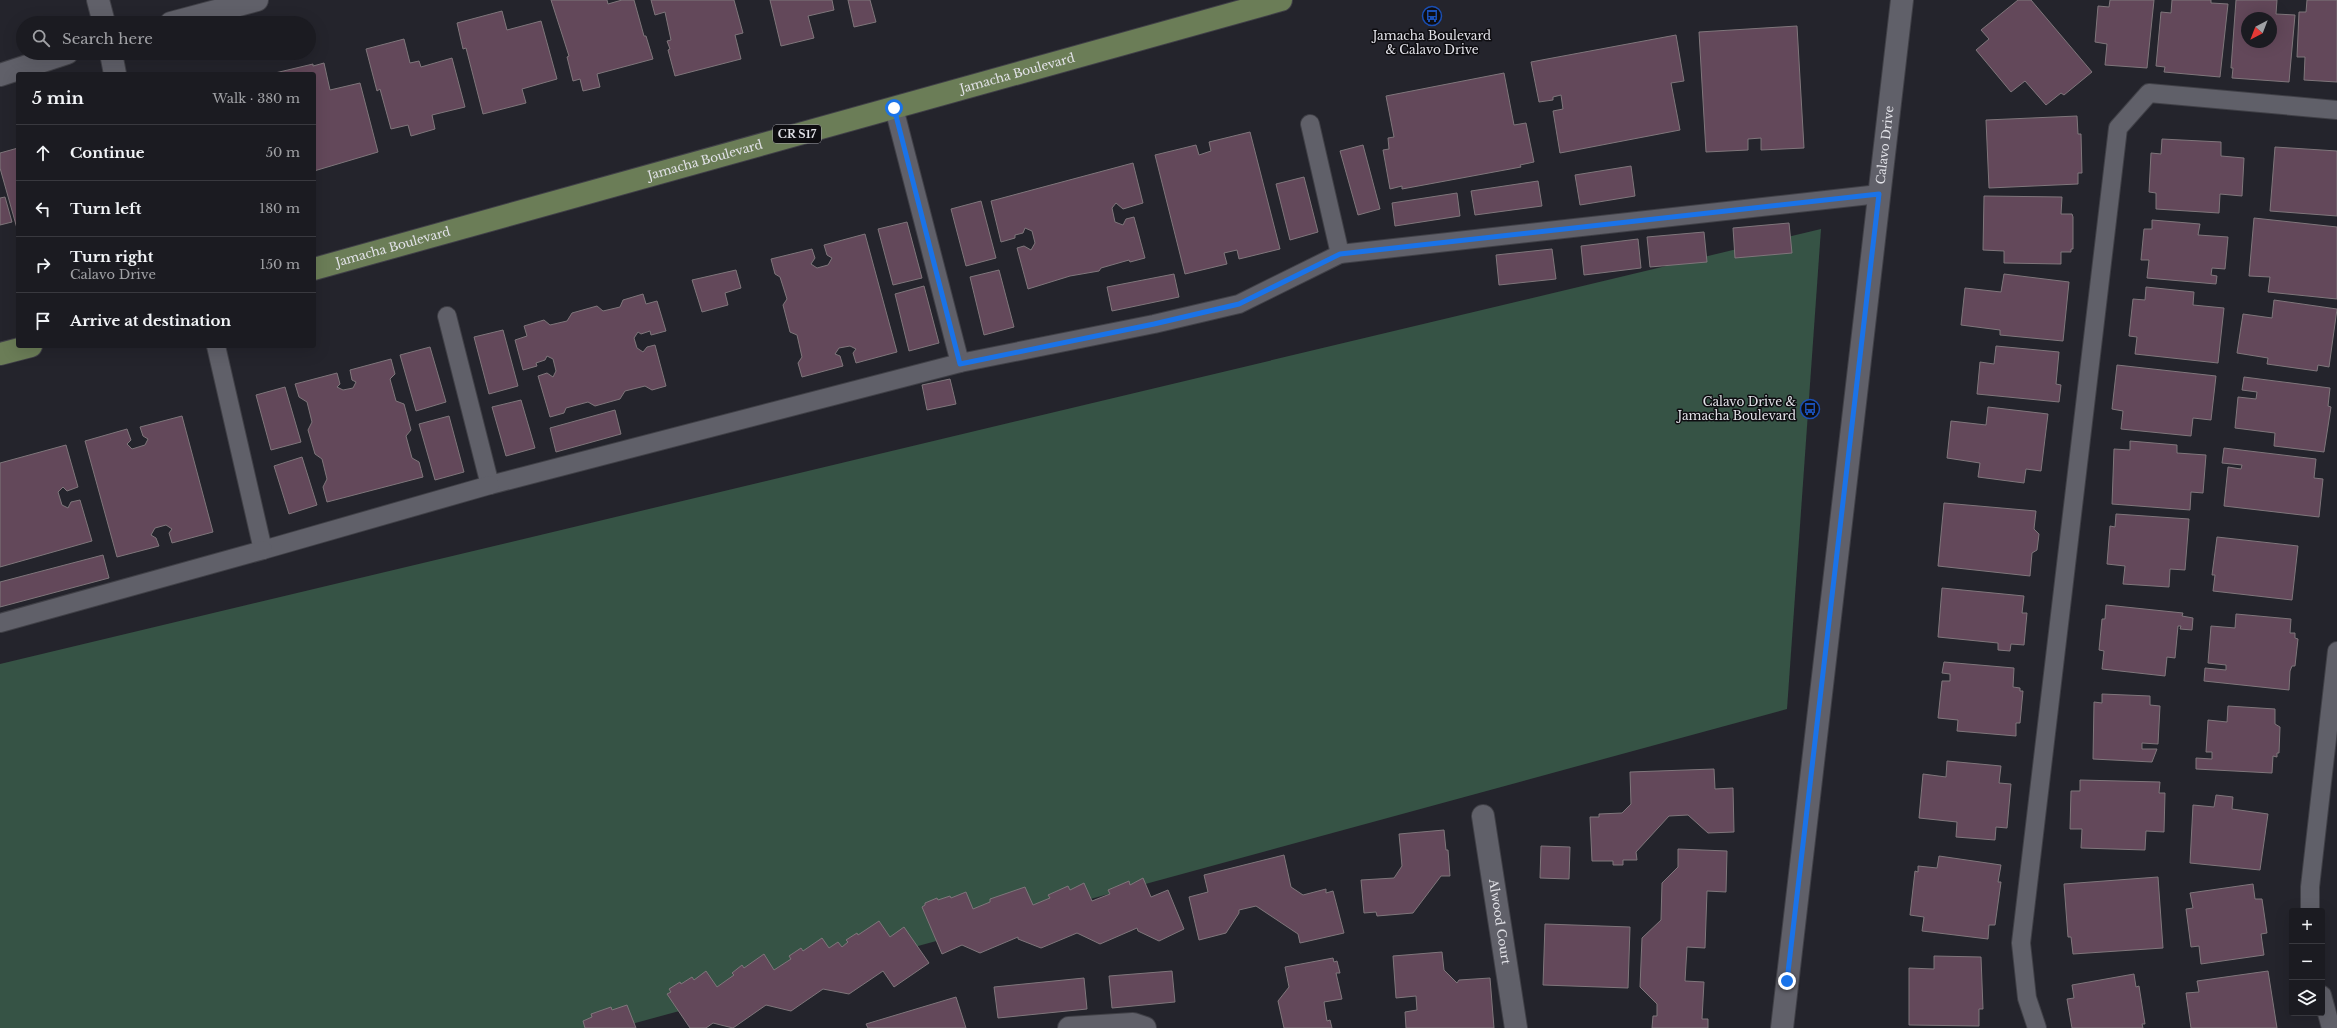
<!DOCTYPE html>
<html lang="en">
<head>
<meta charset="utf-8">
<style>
	:root { --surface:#1b1b21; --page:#28282e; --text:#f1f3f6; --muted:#a0a1a5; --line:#39393f }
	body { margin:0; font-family:"Libre Baskerville",serif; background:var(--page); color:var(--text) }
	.controls { position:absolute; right:12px; bottom:12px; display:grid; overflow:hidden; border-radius:4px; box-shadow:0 4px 16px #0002 }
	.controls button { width:36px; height:36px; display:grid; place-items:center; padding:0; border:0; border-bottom:1px solid var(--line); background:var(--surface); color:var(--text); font:20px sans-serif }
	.compass { position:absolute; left:2241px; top:12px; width:36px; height:36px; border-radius:50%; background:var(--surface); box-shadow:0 4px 16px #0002; rotate:222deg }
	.stop { position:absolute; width:12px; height:12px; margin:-9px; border:3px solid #1a73e8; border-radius:50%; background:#fff }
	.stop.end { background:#1a73e8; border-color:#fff; box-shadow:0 1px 4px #0008 }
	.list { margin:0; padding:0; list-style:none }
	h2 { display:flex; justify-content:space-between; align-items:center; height:52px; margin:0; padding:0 16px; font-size:17px }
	h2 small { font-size:13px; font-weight:400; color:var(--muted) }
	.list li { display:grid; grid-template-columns:26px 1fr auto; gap:12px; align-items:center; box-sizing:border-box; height:56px; padding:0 16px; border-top:1px solid var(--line) }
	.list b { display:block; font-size:15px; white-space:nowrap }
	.list p { margin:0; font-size:13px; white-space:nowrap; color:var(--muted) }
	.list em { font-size:13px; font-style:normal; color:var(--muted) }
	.icon { flex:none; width:22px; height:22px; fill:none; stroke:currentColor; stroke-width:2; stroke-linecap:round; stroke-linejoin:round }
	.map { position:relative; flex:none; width:2337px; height:1028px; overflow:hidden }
	.search { position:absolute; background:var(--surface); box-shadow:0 4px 16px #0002; left:16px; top:16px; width:300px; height:44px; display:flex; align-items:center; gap:10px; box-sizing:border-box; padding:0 14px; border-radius:22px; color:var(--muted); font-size:15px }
	.panel { position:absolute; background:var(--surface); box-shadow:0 4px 16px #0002; left:16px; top:72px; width:300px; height:276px; border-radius:4px }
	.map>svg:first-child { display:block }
	.green { fill:#365345 }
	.building { fill:#63485a; stroke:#7f767b; fill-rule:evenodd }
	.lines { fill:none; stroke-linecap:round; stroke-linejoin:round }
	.service-casing { stroke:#404047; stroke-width:20 }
	.minor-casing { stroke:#404047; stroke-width:24 }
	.tertiary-casing { stroke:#404047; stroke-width:24 }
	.primary-casing { stroke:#404047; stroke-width:24 }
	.service { stroke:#606069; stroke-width:18 }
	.minor { stroke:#606069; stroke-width:22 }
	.tertiary { stroke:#606069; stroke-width:22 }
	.primary { stroke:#6b7d57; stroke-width:22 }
	.route { stroke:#1a73e8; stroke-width:5 }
	.labels { text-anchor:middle; stroke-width:3; stroke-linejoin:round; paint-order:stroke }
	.shield { fill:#0e0d11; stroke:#a2a2a8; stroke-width:1 }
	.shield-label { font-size:11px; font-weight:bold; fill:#e2e2e8 }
	.poi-label { font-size:12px; fill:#e2e2e8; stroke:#0e0d11 }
	.street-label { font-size:12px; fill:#e2e2e8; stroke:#0e0d11 }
</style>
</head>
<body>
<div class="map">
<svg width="2337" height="1028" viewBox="0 0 2337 1028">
	<rect width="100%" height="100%" fill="#24242c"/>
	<polygon class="green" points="1821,229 1787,709 617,1028 0,1028 0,664"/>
	<g class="building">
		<polygon points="551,0 607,0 608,4 622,0 634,0 644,36 646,36 653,59 597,74 600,87 583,91 580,79 573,81 567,57 569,56"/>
		<polygon points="651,0 734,0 743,33 735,35 741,59 675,76 668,50 670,49 667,41 671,40 665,12 655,15"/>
		<polygon points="770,0 832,0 834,10 808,16 814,38 781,46"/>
		<polygon points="848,0 870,0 876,22 854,27"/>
		<polygon points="2018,0 2031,0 2092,72 2064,95 2061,93 2046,105 2025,81 2011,92 1976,50 1989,39 1981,30"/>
		<polygon points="2110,0 2154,0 2147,68 2105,65 2107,44 2095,42 2098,6 2109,7"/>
		<polygon points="2172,0 2211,0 2211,3 2228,4 2220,77 2164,72 2165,67 2156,66 2161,12 2171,13"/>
		<path d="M 2236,0 L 2277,0 L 2276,14 L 2295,15 L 2289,82 L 2232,78 L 2233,68 L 2231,68 ZM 2247,18 L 2271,18 L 2271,42 L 2247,42 Z"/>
		<polygon points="2307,0 2337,0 2337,82 2304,80 2305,57 2297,57 2299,12 2306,12"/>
		<polygon points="502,11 507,30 541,21 557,79 522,89 526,103 483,114 466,48 463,49 457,23"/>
		<polygon points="1797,26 1804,148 1761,150 1761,138 1748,139 1748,150 1706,152 1699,32"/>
		<polygon points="1676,35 1684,81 1671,83 1680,130 1560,153 1553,111 1563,109 1561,95 1553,97 1553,100 1539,102 1531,62"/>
		<polygon points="404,39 410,63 419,61 421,67 452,58 465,107 432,115 435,129 411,136 408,125 391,129 380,89 377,91 366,49"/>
		<polygon points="324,63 330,90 360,83 378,152 314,171 314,74 275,73 313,64 313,66"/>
		<polygon points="1504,73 1514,125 1526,123 1534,162 1520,165 1521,167 1402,189 1402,186 1390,189 1383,150 1389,149 1388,138 1394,137 1386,96"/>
		<polygon points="2077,116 2078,134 2081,134 2082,173 2078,173 2078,184 1989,188 1986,120"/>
		<polygon points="1250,132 1280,249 1239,259 1237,250 1224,253 1227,264 1185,274 1155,155 1196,145 1199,155 1211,151 1209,142"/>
		<polygon points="2162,139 2221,142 2221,156 2244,158 2242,196 2220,194 2219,213 2156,209 2156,193 2149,192 2151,153 2161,154"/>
		<polygon points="1363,145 1380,209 1358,215 1340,151"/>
		<polygon points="2275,147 2337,151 2337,216 2270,211"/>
		<polygon points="18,148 18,232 0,168 0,153"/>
		<polygon points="1133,163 1143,203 1123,209 1116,203 1112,208 1115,222 1123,225 1126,219 1134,217 1145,258 1130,262 1129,260 1101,268 1099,271 1070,276 1028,289 1017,248 1024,246 1031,250 1035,243 1032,231 1025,228 1023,233 1015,235 1015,238 1001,242 991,201"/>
		<polygon points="1631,166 1635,196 1580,205 1575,175"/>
		<polygon points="1304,177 1318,232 1290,240 1276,184"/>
		<polygon points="1538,181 1542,206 1475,215 1471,191"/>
		<polygon points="1457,193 1460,216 1395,226 1392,203"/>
		<polygon points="1984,196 2062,197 2061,214 2072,214 2073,217 2073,249 2071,249 2071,252 2061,252 2061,264 2004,263 2004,251 1983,250"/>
		<polygon points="5,197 12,222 0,225 0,198"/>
		<polygon points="981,201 996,258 966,266 951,209"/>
		<polygon points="2254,218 2337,227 2337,299 2268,292 2270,277 2249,276"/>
		<polygon points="2152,220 2200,224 2198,235 2228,237 2225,269 2212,268 2211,275 2217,276 2216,284 2147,278 2149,260 2141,260 2144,229 2152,229"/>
		<polygon points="907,222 922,278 893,285 878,229"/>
		<polygon points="1789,223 1792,253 1735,258 1733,228"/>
		<polygon points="1704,232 1707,262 1650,267 1647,237"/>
		<polygon points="865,234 897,352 856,363 853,353 856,349 850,346 839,348 835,354 840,356 843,366 802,377 798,363 802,357 797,335 790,332 783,305 787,299 780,277 775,274 771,259 812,249 815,258 811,264 817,268 828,265 832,258 827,255 824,245"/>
		<polygon points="1638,239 1641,268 1584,275 1581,246"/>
		<polygon points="1552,249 1556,279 1499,285 1496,255"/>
		<polygon points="736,270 741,288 725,293 728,305 702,312 692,280"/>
		<polygon points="999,270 1014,327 984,335 970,277"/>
		<polygon points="1174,274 1179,297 1112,311 1107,287"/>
		<polygon points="2004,274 2069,282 2063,341 2000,335 2000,330 1961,325 1965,288 2001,292"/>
		<polygon points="924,286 939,343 909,351 895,294"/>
		<polygon points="2146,287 2194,292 2193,305 2224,308 2218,363 2135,354 2137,337 2129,336 2133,299 2145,300"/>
		<polygon points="643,294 646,304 657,301 666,331 651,335 650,331 641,334 638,332 634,338 637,348 643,352 647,347 655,345 666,386 652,390 645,386 625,391 620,399 595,406 588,402 566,408 564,413 550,417 538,376 547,373 553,377 556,371 553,359 547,356 545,360 536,363 537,366 523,370 515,340 527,336 524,326 544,320 550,325 567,321 572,313 597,306 603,311 620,307 623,300"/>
		<polygon points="2274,300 2337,309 2329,367 2318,365 2317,371 2267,364 2268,358 2237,353 2243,314 2272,318"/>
		<polygon points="503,330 518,386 489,394 474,337"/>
		<polygon points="1996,346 2059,352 2056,384 2061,385 2059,402 1977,394 1980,362 1994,364"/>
		<polygon points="430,347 446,402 416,411 400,355"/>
		<polygon points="391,359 395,374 390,379 396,401 404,404 411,430 406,436 412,458 419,462 423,477 327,502 323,487 327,479 322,459 315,454 308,430 312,422 307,402 299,397 295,384 337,373 340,384 337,387 343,390 353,388 356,382 352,380 350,370"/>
		<polygon points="2117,365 2216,376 2211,420 2193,418 2191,436 2121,429 2123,411 2112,409"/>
		<polygon points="2244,377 2330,388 2328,406 2331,407 2324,452 2274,446 2275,433 2235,428 2238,397 2256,399 2257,392 2242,390"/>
		<polygon points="950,379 956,404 927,410 922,385"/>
		<polygon points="285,387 301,442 271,450 256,395"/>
		<polygon points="521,400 535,448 506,456 492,407"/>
		<polygon points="1988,407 2048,414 2041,471 2026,469 2024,483 1978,477 1980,463 1947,458 1951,421 1986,425"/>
		<polygon points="615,410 621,434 556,452 550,428"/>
		<polygon points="182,416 213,532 172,543 169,533 172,529 166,525 155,528 151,535 156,538 159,546 117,557 85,441 127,429 131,440 127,444 132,449 145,445 148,439 143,436 140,427"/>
		<polygon points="449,416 464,472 435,480 419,424"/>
		<polygon points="2130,441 2177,445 2177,453 2206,455 2203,493 2191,492 2190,510 2112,504 2114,449 2130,450"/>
		<polygon points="66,445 78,487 67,491 63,487 58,492 62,505 68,508 71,502 80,500 92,541 0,567 0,463"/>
		<polygon points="2224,448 2316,459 2314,478 2323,479 2319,517 2224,506 2228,467 2241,469 2242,465 2222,463"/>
		<polygon points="302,457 317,505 289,514 274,466"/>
		<polygon points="1944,503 2036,511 2034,529 2039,534 2037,550 2032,553 2030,576 1938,566"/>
		<polygon points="2116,514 2189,519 2185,570 2170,569 2169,587 2123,584 2125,566 2107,564 2110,526 2115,527"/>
		<polygon points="2217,537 2298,546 2292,600 2213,591 2215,575 2212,575"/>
		<polygon points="103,555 109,578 0,607 0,582"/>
		<polygon points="1942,588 2024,596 2022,613 2027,613 2024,645 2011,644 2010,651 1998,650 1998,643 1938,637"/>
		<polygon points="2106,605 2183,613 2182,616 2193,618 2192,630 2180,629 2181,626 2178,626 2175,658 2167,657 2165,676 2102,669 2104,651 2099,650 2102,619 2105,619"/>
		<polygon points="2236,614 2291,619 2290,633 2295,633 2295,638 2298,639 2295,666 2292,666 2290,671 2289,690 2204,681 2205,668 2226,670 2226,665 2208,663 2211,626 2235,628"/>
		<polygon points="1944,662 2014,668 2013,687 2020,688 2020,691 2023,691 2020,723 2016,723 2016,736 1957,731 1958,720 1938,718 1942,681 1950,681 1950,674 1942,673"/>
		<polygon points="2102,694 2150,696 2150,705 2160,706 2158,744 2142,743 2142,749 2157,749 2152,762 2093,759 2094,702 2102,703"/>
		<polygon points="2228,706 2275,709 2275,724 2280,727 2279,753 2277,753 2277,757 2273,756 2272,773 2196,769 2196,758 2212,759 2212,752 2206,752 2208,720 2227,722"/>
		<polygon points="1947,761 2001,766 1999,783 2011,784 2007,828 1996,827 1995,840 1956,837 1957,822 1919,818 1923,774 1946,777"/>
		<polygon points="1714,769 1715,789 1733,788 1734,832 1708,833 1688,815 1669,816 1636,852 1637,860 1623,860 1623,865 1613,865 1613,861 1592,861 1590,817 1599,817 1599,814 1622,813 1631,804 1630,772"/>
		<polygon points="2080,780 2160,782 2159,793 2165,793 2164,832 2146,831 2145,850 2081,848 2082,829 2070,829 2071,791 2080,791"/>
		<polygon points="2216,795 2233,797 2232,809 2268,814 2260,870 2190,863 2193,805 2214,807"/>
		<polygon points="1444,830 1446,850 1448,850 1450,876 1441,876 1413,913 1377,916 1376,912 1364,913 1361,880 1394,878 1402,866 1399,834"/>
		<polygon points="1541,846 1570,847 1569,879 1540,878"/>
		<polygon points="1678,849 1727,851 1726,892 1707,891 1705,948 1687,947 1685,981 1704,982 1702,1019 1708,1019 1708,1028 1652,1028 1653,1016 1657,1016 1657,1004 1640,987 1642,938 1661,920 1662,883 1678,867"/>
		<polygon points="1284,855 1291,887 1303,895 1326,889 1326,893 1333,891 1344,933 1300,943 1298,934 1256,906 1239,910 1239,913 1226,933 1199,940 1189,897 1208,892 1204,875"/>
		<polygon points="1939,856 2001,865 1998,882 2001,882 1995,925 1989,925 1988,939 1922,931 1924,917 1910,915 1915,871 1918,872 1918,866 1937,868"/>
		<polygon points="2158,877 2163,948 2073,954 2071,937 2068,937 2064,884"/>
		<polygon points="1143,878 1151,897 1168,890 1184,929 1159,941 1138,931 1137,928 1100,944 1077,933 1041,948 1018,939 1018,937 980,953 962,945 942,954 922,907 925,905 925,903 937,898 938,900 950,896 951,898 966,892 973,909 990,902 990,899 1025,887 1033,905 1050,898 1048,895 1068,886 1070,890 1084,883 1092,901 1110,894 1108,890 1129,881 1130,885"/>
		<polygon points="2253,884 2255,899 2262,899 2267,933 2261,934 2264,955 2201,964 2199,946 2191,947 2186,909 2193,908 2190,893"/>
		<polygon points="879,921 890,937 904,927 929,963 894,987 883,971 849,994 823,989 791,1011 766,1005 733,1028 713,1023 706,1028 690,1028 667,994 671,992 669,989 680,982 681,984 692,977 694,980 706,971 717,987 734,975 732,973 742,965 744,968 764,954 774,970 791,959 789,956 801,948 803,951 822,938 829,948 838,942 842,947 848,942 846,940 857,933 858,935"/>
		<polygon points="1545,924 1630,927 1628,988 1543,985"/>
		<polygon points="1442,952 1444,970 1457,983 1459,980 1490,978 1494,1028 1406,1028 1405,1012 1417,1010 1416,996 1396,998 1393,956"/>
		<polygon points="1934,956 1981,957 1983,1009 1979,1009 1979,1026 1909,1025 1909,968 1934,969"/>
		<polygon points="1333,958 1334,962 1337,961 1340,973 1336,973 1342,999 1324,1002 1327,1021 1330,1020 1332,1028 1284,1028 1278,1001 1289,987 1285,967"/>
		<polygon points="1172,971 1175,1002 1112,1008 1109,976"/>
		<polygon points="2268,971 2277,1028 2191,1028 2186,993 2199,992 2197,981"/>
		<polygon points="2134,974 2136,987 2139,986 2145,1024 2142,1024 2143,1028 2072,1028 2067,999 2074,998 2072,985"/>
		<polygon points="1084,978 1087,1009 998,1018 994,987"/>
		<polygon points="956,997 966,1028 868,1028 866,1024"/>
		<polygon points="627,1005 636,1028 585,1028 583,1021 592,1017 591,1014 611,1007 612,1010"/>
	</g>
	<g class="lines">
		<defs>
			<g id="service">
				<polyline points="894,108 960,363 1154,324 1239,304 1340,254"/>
				<polyline points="1310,124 1340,254 1879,194"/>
				<polyline points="447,316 490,485 960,363"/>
				<polyline points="216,346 263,550 490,485"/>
				<polyline points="0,623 263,550"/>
				<polyline points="2310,911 2310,887 2337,651"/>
				<polyline points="2322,995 2331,1028"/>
				<polyline points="2037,1028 2027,998 2021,943 2118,128 2149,93 2337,110"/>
			</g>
			<g id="minor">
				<polyline points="98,0 104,23"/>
				<polyline points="171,23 257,0"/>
				<polyline points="111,53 115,74"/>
				<polyline points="0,75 67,53"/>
				<path id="s1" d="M 1483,816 L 1516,1028"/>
				<polyline points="1069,1028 1133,1024 1145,1028"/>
			</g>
			<g id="tertiary">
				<path id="s2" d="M 1782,1028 L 1902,0"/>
			</g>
			<g id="primary">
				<path id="s3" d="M 314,269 L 1281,0"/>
				<polyline points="0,354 31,346"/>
			</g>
		</defs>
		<use href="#service" class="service-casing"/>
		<use href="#minor" class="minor-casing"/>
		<use href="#tertiary" class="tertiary-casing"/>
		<use href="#primary" class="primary-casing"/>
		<use href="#service" class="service"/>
		<use href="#minor" class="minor"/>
		<use href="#tertiary" class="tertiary"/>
		<use href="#primary" class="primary"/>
	</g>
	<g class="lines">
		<polyline class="route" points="894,108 960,364 1154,324 1239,304 1340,254 1879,194 1787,981"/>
	</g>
	<defs>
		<symbol id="bus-ring" viewBox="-11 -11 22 22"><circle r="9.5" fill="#0e0d11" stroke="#1a4fb4" stroke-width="1.5"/><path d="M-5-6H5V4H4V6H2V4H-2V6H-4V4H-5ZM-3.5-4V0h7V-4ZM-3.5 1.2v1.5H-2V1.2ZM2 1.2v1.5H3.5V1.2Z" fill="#1a4fb4"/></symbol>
	</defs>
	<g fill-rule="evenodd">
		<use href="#bus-ring" x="1421" y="5" width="22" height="22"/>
		<use href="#bus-ring" x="1799" y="398" width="22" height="22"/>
	</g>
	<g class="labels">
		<rect class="shield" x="773" y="125" width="48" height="18" rx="3"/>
		<g class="shield-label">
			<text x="797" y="138">CR S17</text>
		</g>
		<g class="poi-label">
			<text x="1432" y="40">Jamacha Boulevard<tspan x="1432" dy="14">&amp; Calavo Drive</tspan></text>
			<text x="1796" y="406" text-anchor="end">Calavo Drive &amp;<tspan x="1796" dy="14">Jamacha Boulevard</tspan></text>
		</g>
		<g class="street-label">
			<text dy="4" stroke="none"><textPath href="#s3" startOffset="730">Jamacha Boulevard</textPath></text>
			<text dy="4" stroke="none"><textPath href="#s2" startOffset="889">Calavo Drive</textPath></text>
			<text dy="4" stroke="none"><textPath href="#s3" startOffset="406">Jamacha Boulevard</textPath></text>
			<text dy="4" stroke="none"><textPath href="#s3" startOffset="82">Jamacha Boulevard</textPath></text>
			<text dy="4" stroke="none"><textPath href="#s1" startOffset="107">Alwood Court</textPath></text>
		</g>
	</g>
</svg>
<div class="controls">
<button>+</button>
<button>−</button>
<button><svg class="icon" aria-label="layers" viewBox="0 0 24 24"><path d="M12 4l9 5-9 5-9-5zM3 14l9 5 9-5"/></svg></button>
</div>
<svg class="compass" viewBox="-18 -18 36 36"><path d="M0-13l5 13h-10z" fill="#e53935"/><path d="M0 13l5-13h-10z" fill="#a0a1a5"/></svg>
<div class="stop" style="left:894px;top:108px"></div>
<div class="stop end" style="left:1787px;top:981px"></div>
<div class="search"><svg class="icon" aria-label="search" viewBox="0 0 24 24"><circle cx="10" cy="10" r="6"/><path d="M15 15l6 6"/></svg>Search here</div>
<section class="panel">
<h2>5 min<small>Walk · 380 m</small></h2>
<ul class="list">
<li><svg class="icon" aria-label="ahead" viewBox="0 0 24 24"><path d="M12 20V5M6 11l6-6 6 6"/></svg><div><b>Continue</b></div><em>50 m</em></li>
<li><svg class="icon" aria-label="left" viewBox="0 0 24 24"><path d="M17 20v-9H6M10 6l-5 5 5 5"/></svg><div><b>Turn left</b></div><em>180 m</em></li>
<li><svg class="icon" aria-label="right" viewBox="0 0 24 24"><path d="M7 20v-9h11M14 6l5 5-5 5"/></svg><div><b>Turn right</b><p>Calavo Drive</p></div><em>150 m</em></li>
<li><svg class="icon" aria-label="arrive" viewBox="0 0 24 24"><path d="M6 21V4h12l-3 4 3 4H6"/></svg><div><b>Arrive at destination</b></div></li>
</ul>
</section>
</div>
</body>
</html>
